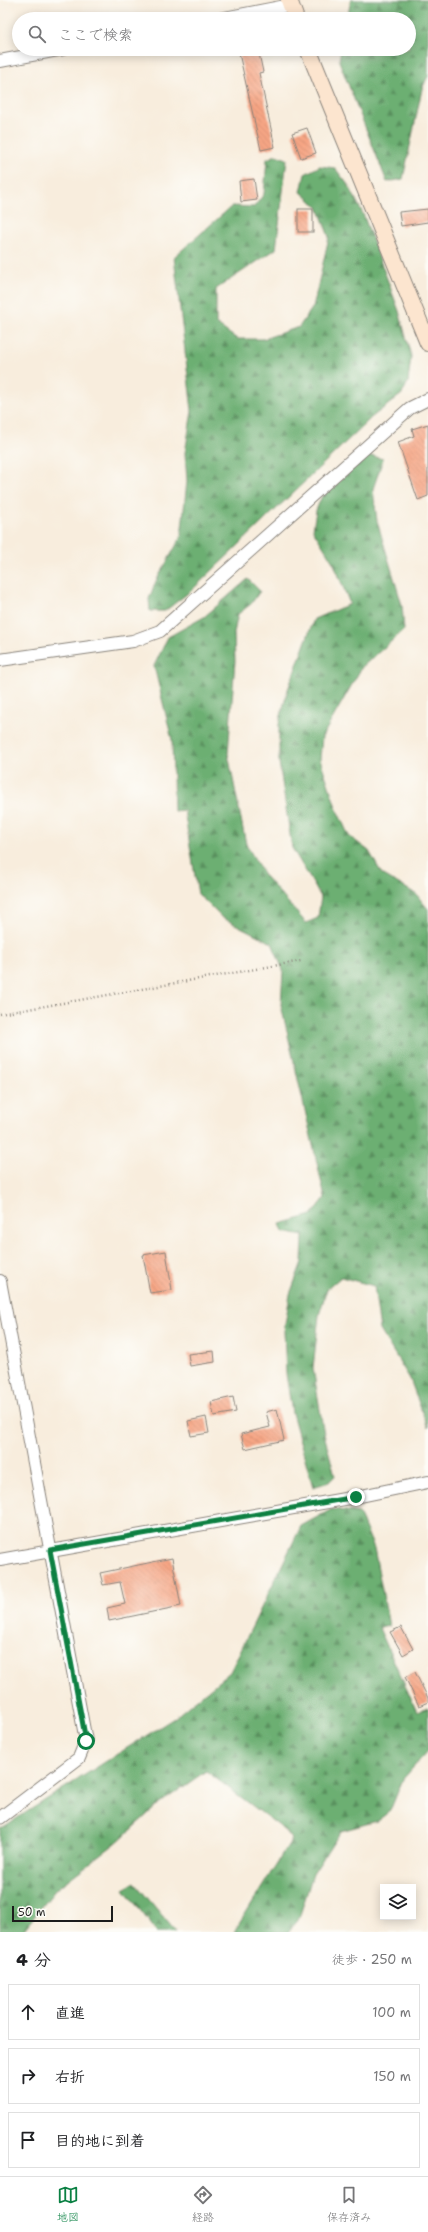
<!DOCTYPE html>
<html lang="ja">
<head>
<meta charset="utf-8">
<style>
	:root { --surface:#fff; --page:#f2f2f2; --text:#202124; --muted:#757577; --line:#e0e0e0; --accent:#0b8043 }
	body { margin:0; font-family:"Shantell Sans","Klee One",sans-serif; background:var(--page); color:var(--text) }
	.controls { position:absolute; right:12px; bottom:12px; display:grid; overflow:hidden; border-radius:0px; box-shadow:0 2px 10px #0003 }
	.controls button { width:36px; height:36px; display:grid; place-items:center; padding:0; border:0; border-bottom:1px solid var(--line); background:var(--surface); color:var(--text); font:20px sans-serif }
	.scale { position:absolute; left:12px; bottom:10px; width:101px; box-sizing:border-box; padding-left:4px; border:2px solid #1c1c1c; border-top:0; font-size:11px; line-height:14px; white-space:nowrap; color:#1c1c1c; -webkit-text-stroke:3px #fdfcf7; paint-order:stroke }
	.stop { position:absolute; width:12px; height:12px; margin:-9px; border:3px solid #0b8043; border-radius:50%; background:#fff }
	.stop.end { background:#0b8043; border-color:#fff; box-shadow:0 1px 4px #0008 }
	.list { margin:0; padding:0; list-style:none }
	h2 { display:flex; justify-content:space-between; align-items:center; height:52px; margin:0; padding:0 16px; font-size:17px }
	h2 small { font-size:13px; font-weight:400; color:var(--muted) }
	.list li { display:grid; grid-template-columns:26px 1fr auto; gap:12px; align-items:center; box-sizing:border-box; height:56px; margin:0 8px 8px; padding:0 8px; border:1px solid var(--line); border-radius:0px }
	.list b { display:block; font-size:15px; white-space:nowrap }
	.list em { font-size:13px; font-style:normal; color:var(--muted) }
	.icon { flex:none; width:22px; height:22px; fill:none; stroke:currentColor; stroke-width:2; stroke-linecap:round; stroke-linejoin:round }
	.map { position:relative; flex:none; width:428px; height:1932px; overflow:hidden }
	.search { position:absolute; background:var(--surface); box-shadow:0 2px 10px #0003; left:12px; right:12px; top:12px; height:44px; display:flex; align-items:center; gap:10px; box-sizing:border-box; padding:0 14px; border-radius:22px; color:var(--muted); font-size:15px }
	.sheet { height:244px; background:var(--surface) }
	nav { display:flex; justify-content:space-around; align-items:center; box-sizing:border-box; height:56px; border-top:1px solid var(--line); background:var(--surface); font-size:11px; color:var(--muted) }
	nav a { display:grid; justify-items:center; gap:2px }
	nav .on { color:var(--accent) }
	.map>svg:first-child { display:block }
	.forest { fill:url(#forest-firs); stroke:#446647 }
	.building { fill:url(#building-back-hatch) }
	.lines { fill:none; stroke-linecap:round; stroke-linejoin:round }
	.street-casing { stroke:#8a847c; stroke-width:14 }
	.secondary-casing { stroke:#8a847c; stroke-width:18 }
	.path { stroke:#8a847c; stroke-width:2.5; stroke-dasharray:1 3; stroke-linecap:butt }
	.street { stroke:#fff; stroke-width:12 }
	.secondary { stroke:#fce5cf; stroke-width:16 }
	.route { stroke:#0b8043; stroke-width:5 }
</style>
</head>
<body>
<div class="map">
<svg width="428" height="1932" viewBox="0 0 428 1932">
	<defs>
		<pattern id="forest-firs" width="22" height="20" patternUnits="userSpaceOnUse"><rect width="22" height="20" fill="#6caf72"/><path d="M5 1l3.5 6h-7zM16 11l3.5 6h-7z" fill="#588e5d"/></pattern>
		<pattern id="building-back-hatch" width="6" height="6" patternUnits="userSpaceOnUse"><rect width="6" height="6" fill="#f6a584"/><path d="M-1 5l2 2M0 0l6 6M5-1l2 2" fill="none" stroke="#d28d71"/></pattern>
	</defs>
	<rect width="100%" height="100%" fill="#fdfcf7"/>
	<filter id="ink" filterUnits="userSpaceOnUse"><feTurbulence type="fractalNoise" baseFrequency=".025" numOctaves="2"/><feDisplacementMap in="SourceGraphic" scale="8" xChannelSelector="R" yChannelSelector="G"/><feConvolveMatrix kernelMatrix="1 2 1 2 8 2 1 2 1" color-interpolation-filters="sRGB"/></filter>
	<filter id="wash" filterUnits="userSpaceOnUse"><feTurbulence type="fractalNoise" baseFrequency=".012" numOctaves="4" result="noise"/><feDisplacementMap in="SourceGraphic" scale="16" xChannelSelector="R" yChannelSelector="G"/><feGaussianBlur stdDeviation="0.9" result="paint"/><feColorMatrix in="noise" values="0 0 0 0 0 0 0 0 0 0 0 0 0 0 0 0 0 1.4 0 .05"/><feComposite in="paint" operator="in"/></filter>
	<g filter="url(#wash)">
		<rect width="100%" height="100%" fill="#f8eddd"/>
		<g class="forest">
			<polygon points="351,0 428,0 428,76 422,89 403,179 387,182 339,61 341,49 409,49 409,19 347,19"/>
			<polygon points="276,155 287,159 276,249 216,289 216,324 237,339 263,339 299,327 313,307 329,237 318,207 301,192 305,174 320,166 335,168 349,186 363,214 399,311 411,356 408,382 402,394 372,417 192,590 165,611 150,611 149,599 156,581 181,537 187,481 185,453 192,411 174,257 232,206 254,207 264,194 267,159"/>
			<polygon points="368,455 383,459 373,489 377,521 402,605 404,630 362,667 322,737 320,759 337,810 349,836 369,851 382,874 416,894 428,909 428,1428 410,1379 380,1330 374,1286 341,1277 327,1289 319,1315 313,1368 324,1434 335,1476 329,1482 313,1487 292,1413 286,1374 284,1331 290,1294 302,1262 303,1236 283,1232 280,1224 312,1215 325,1198 281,1005 283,970 272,943 221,917 198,894 184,810 174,811 172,740 154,666 168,637 204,617 248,579 260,591 251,604 238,614 234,633 235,661 228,754 246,844 264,875 306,923 318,918 321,897 292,848 279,762 279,724 287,692 314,619 350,604 334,564 313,530 316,510 322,496"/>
			<polygon points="332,1509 359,1513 374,1548 389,1626 379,1628 417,1712 428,1708 428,1751 403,1779 390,1811 377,1821 341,1831 313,1874 299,1918 288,1932 234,1932 292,1839 286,1831 206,1771 159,1804 116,1843 56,1889 22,1932 0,1932 0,1829 174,1718 230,1672 301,1526"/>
			<polygon points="135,1883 176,1932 157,1932 124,1889"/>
		</g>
		<g id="blocks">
			<g class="building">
				<polygon points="238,49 258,49 263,72 259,73 275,147 261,150"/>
				<polygon points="307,128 316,153 301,158 292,133"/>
				<polygon points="254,179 257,200 241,202 239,181"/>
				<rect x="298" y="209" width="15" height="23"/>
				<polygon points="428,209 428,222 401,226 399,212"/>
				<polygon points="428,424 428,496 418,500 398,442 414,436 412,429"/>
				<polygon points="166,1251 172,1290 150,1293 143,1255"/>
				<polygon points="214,1351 215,1362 190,1366 188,1354"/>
				<polygon points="233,1397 236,1412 214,1416 211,1402"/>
				<polygon points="277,1409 284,1440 245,1449 241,1434 270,1427 266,1412"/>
				<polygon points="206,1417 209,1433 191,1436 188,1421"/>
				<polygon points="172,1558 181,1606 109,1621 107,1608 125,1604 120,1582 103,1585 100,1573"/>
				<polygon points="401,1627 413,1649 403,1655 390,1632"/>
				<polygon points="415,1672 428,1698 428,1702 419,1706 405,1677"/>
			</g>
		</g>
	</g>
	<g filter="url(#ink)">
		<use href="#blocks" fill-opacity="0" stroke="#8a847c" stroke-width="1"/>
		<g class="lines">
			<defs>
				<g id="street">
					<polyline points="219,19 291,5"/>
					<polyline points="0,61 63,49"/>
					<polyline points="0,660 133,641 160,631 410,408 428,399"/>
					<polyline points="0,1281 86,1741 79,1758 0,1818"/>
					<polyline points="0,1560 356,1497 428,1482"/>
				</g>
				<g id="secondary">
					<polyline points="289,0 296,19"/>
					<polyline points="308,49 428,343"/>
				</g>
			</defs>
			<use href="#street" class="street-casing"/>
			<use href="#secondary" class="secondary-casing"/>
			<polyline class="path" points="0,1014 301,961"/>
			<use href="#street" class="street"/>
			<use href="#secondary" class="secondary"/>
		</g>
	</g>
	<g class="lines" filter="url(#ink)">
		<polyline class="route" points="86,1741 50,1550 356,1497"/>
	</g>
</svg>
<div class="controls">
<button><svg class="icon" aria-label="layers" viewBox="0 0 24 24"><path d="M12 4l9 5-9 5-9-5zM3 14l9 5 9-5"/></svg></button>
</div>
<div class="scale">50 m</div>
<div class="stop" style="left:86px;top:1741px"></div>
<div class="stop end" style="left:356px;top:1497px"></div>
<div class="search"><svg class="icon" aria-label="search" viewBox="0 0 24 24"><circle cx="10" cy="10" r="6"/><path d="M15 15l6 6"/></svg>ここで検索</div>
</div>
<section class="sheet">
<h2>4 分<small>徒歩 · 250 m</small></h2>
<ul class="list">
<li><svg class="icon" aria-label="ahead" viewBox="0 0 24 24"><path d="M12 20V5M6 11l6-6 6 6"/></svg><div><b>直進</b></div><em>100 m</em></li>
<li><svg class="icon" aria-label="right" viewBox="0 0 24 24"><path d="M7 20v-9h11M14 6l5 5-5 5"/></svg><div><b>右折</b></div><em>150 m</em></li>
<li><svg class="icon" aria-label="arrive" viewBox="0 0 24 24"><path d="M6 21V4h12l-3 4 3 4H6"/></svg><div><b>目的地に到着</b></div></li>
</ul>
</section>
<nav>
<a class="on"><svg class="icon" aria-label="map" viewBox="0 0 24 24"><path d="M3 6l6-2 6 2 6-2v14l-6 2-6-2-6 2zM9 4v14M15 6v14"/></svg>地図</a>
<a><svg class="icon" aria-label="directions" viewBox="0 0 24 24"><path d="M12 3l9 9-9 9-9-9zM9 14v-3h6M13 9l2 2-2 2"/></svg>経路</a>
<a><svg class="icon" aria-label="saved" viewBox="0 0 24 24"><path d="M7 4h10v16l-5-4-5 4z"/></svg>保存済み</a>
</nav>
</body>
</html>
